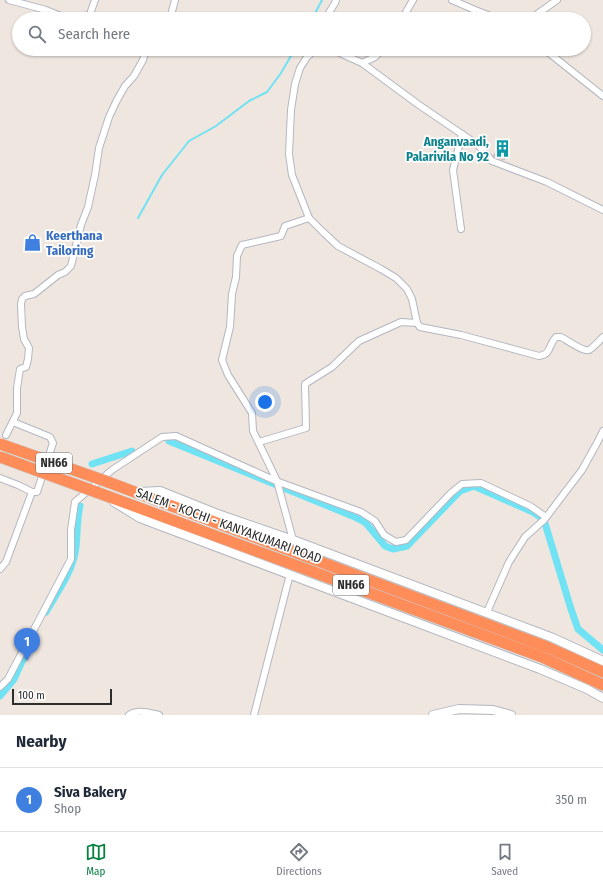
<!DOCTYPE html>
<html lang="en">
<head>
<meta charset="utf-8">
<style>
	:root { --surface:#fff; --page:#f6f6f7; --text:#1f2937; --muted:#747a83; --line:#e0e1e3; --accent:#0b8043 }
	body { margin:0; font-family:"Fira Sans Condensed",sans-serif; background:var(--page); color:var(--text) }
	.scale { position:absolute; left:12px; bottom:10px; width:100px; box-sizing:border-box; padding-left:4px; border:2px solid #2d2d2d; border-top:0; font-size:11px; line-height:14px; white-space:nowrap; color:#2d2d2d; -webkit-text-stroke:3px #fff; paint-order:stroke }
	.you { position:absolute; left:265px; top:402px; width:14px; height:14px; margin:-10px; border:3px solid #fff; border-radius:50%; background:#1a73e8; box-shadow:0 0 0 6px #1a73e833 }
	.badge { display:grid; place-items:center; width:26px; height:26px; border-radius:50%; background:var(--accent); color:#fff; font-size:13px; font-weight:700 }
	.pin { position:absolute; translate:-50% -33px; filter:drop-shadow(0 1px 2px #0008) }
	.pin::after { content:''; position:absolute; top:21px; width:14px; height:12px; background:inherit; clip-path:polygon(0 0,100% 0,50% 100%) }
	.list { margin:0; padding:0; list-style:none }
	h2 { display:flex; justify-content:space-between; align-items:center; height:52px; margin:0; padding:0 16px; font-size:17px }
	h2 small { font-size:13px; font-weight:400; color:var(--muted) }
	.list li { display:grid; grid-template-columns:26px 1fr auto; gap:12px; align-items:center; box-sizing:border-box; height:64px; padding:0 16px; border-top:1px solid var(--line) }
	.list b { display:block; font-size:15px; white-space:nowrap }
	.list p { margin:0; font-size:13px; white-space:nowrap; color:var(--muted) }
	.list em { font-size:13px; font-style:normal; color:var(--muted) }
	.icon { flex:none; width:22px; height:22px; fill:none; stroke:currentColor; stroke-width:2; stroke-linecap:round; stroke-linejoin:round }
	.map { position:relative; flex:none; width:603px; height:715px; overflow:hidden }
	.search { position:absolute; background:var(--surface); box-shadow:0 1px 3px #0004; left:12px; right:12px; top:12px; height:44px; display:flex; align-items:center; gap:10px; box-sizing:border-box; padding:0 14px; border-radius:22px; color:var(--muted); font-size:15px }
	.sheet { height:116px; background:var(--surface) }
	nav { display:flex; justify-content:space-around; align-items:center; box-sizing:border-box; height:56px; border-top:1px solid var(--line); background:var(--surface); font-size:11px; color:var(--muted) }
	nav a { display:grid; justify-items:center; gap:2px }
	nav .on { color:var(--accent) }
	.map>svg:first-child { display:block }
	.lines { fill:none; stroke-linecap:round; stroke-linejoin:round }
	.stream { stroke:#6fe2f4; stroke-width:2 }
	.canal { stroke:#6fe2f4; stroke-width:7 }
	.building { fill:#c8c1ba; stroke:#cbc2b8 }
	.street-casing { stroke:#b3b7c1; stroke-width:8 }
	.secondary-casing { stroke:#b3b7c1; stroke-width:10 }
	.highway-casing { stroke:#c8c8c8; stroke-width:12 }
	.street { stroke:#fff; stroke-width:6 }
	.secondary { stroke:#fff; stroke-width:8 }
	.highway { stroke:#ff8d5a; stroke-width:11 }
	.highway-bridge-casing { stroke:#c8c8c8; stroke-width:12; stroke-linecap:butt }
	.highway-bridge { stroke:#ff8d5a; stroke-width:11 }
	.labels { text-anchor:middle; stroke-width:3.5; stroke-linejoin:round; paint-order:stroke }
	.shield { fill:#fff; stroke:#6c6c6c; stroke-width:1 }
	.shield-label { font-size:12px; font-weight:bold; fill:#2d2d2d }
	.culture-label { font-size:13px; font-weight:bold; fill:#0d838f; stroke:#fff; text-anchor:end }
	.shop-label { font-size:13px; font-weight:bold; fill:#366cbe; stroke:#fff; text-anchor:start }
	.street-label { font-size:13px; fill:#2d2d2d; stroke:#fff }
</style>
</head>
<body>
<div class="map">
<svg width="603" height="715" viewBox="0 0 603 715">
	<rect width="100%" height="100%" fill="#efe6df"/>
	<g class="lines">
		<g class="stream">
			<polyline points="312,19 322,0"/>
			<polyline points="138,218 162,175 189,141 216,126 249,101 267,92 281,73 295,49"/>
		</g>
		<g class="canal">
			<polyline points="169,441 355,517 365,522 385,546 393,549 407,546 460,491 474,486 533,512 544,520 571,609 578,629 603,650"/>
			<polyline points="92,464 132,451"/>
			<path d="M 46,612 C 56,594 71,574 75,553 C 78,538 76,522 80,506"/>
			<polyline points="0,696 14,679 33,637"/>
		</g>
	</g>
	<polygon class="building" points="502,143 509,152 504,160 493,156"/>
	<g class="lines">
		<defs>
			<g id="street">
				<polyline points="9,0 46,10 68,19"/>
				<polyline points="452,0 475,10 498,19"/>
				<polyline points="79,19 90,14 95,0"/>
				<polyline points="170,19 175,0"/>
				<polyline points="325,19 335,3 336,0"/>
				<polyline points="402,19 413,0"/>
				<polyline points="526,19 533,17 557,0"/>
				<path d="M 319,49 L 316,49 L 307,57 L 300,68 L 295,84 L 291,110 L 289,154 L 292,175 L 309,218 L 322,231 L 338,246 L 381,269 L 396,278 L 407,289 L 412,299 L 417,323 L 420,327 L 461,335 L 539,356 C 552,354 548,345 556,337 L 561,337 C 567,340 583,352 589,350 C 594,347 599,341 603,337"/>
				<polyline points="331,49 362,63 419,105 478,145 492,161 547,182 603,210"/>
				<polyline points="544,49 603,96"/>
				<polyline points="362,63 375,57 383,49"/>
				<polyline points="461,229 453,170 462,134"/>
				<polyline points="13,422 50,437 53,443 37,492 32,492"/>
				<polyline points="6,435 17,413 17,388 20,369 26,367 28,359 29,348 24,339 22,327 21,304 22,299 25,296 34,294 58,275 65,272 71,266 81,225 88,207 95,175 99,148 109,117 117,100 125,86 134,76 143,60 146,49"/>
				<polyline points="259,442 306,428 305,384 332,367 359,341 401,322 417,323"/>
				<polyline points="0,478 18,485 32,492 6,562 0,569"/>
				<polyline points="293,540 277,481 253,431 252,413 228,375 222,360 230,327 232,294 236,277 237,256 242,245 281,236 285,226 309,218"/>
				<polyline points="487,612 509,562 525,537 544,520 582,470 597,443 603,431"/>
				<polyline points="0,687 8,679 71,559 71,530 75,502 112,470 162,437 176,436 276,481 361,512 375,521 384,535 396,542 406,540 451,493 462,484 481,483 530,506 546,517"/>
				<path d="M 129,715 C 138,709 149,713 159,715"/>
				<polyline points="254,715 290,574"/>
			</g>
			<g id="secondary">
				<polyline points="139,492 160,491 215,513 293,540 553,638 603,661"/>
				<polyline points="114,502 140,518 540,669 587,689 603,698"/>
				<polyline points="433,715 459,709 493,710 511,715"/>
			</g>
			<g id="highway">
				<polyline points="108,482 547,647 603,672"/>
				<polyline points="96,492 300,567 542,657 603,685"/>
			</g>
		</defs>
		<use href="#street" class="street-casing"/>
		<use href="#secondary" class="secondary-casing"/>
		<use href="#highway" class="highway-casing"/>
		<use href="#street" class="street"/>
		<use href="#secondary" class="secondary"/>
		<use href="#highway" class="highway"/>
		<defs>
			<g id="highway-bridge">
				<polyline points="0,444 108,482"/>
				<polyline points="0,457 96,492"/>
			</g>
		</defs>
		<use href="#highway-bridge" class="highway-bridge-casing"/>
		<use href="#highway-bridge" class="highway-bridge"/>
	</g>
	<defs>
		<symbol id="building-bare" viewBox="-9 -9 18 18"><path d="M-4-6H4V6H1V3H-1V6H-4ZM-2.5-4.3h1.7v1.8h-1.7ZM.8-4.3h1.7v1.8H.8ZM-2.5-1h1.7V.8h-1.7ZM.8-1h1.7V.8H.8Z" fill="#0f9aa8" stroke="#fff" stroke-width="2.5" paint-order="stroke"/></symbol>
		<symbol id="shop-bare" viewBox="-9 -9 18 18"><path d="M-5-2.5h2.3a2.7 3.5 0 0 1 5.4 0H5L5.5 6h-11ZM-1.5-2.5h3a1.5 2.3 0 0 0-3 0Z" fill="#3f7fe0" stroke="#fff" stroke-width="2.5" paint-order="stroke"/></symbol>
	</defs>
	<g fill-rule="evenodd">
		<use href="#building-bare" x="490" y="136" width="25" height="25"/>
		<use href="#shop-bare" x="20" y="230" width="25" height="25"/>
	</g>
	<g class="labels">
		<g class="shield">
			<rect x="36" y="453" width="36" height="20" rx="3"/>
			<rect x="333" y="575" width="36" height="20" rx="3"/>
		</g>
		<g class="shield-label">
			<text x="54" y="467">NH66</text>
			<text x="351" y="589">NH66</text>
		</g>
		<g class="culture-label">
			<text x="489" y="146">Anganvaadi,<tspan x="489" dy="15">Palarivila No 92</tspan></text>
		</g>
		<g class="shop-label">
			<text x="46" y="240">Keerthana<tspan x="46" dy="15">Tailoring</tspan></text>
		</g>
		<g class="street-label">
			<text transform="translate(229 525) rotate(20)" y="5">SALEM - KOCHI - KANYAKUMARI ROAD</text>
		</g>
	</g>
</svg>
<div class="scale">100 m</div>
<div class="you"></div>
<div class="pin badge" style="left:27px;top:661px;background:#3f7fe0">1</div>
<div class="search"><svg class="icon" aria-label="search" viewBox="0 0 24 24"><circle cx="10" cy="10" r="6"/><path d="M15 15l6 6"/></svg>Search here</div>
</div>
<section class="sheet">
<h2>Nearby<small></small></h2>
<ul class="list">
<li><span class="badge" style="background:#3f7fe0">1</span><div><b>Siva Bakery</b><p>Shop</p></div><em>350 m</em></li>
</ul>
</section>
<nav>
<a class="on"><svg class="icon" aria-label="map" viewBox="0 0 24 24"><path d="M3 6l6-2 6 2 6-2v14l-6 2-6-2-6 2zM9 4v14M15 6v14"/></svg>Map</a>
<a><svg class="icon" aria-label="directions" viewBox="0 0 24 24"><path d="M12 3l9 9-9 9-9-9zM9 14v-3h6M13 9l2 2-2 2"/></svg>Directions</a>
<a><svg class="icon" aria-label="saved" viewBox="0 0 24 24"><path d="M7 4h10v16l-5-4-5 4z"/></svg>Saved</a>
</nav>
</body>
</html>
